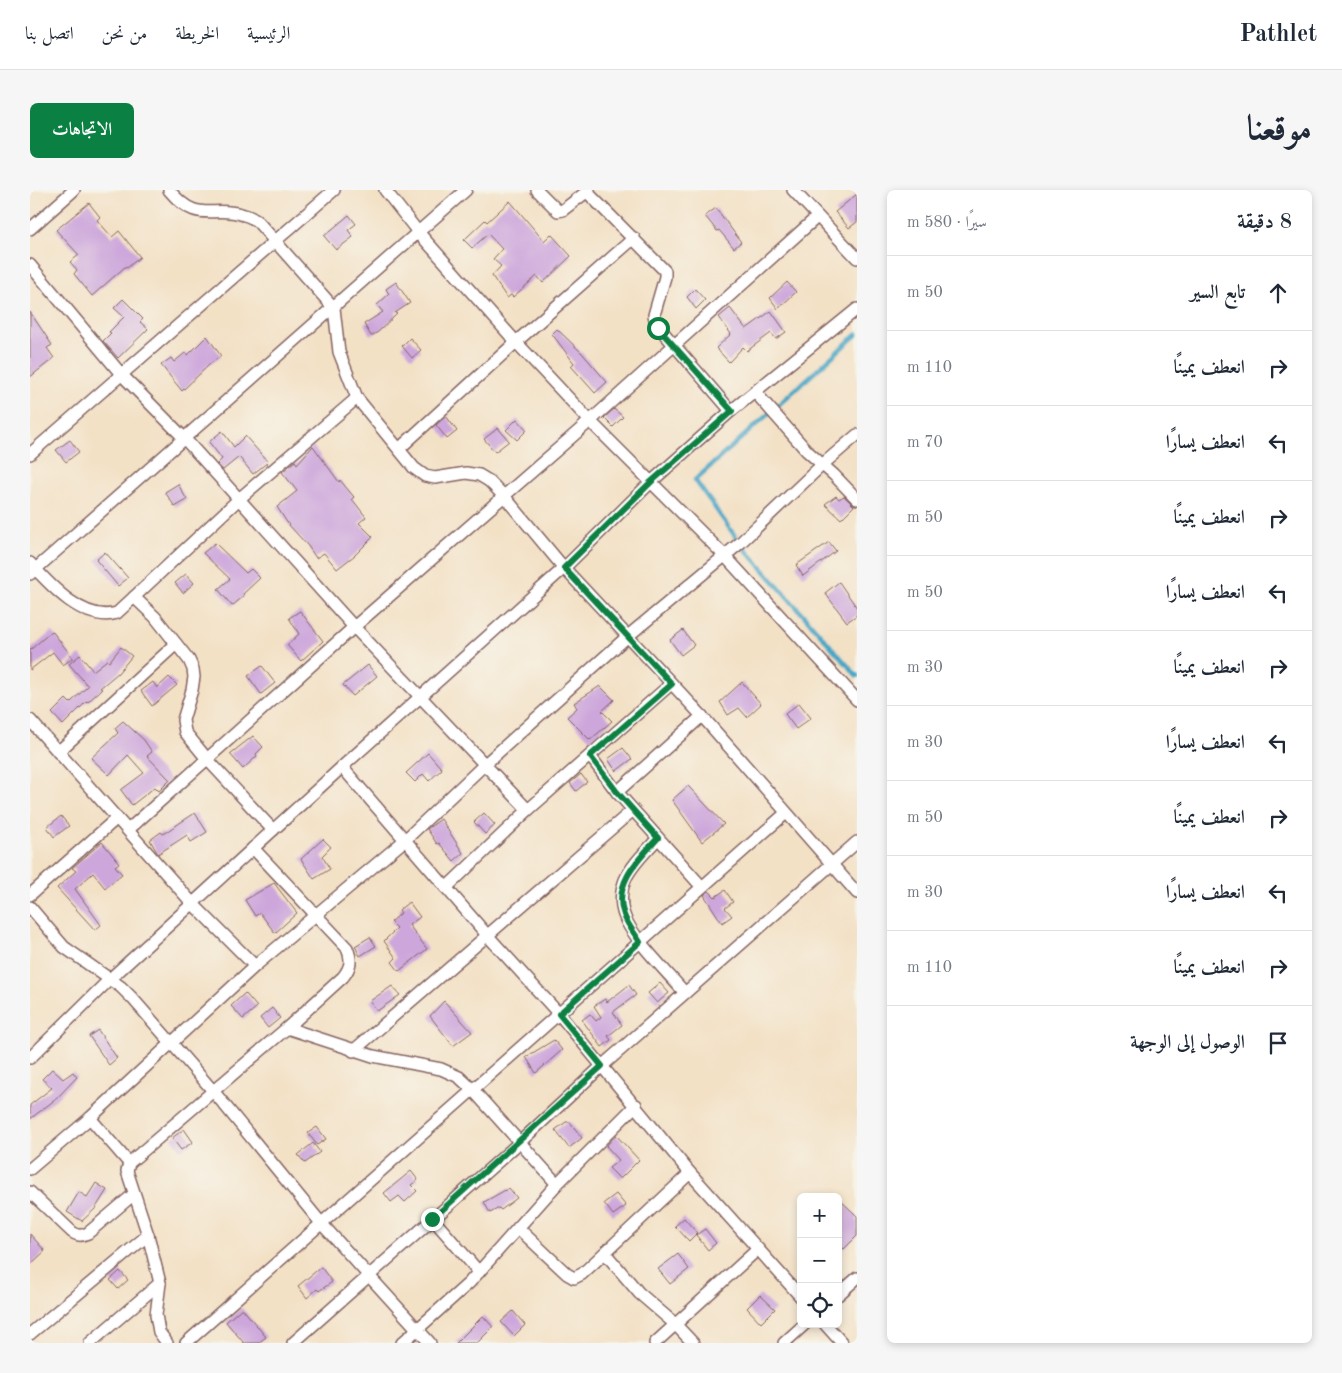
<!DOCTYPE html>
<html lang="ar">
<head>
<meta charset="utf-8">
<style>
	:root { --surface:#fff; --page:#f6f6f7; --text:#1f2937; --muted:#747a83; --line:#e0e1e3; --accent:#0b8043 }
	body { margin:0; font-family:"Old Standard TT",Amiri,serif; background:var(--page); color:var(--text); direction:rtl }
	.controls { position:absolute; right:15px; bottom:15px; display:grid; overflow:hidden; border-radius:8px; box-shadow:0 2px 8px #0003 }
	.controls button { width:45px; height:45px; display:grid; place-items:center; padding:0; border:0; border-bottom:1px solid var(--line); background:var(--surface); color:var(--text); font:25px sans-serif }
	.stop { position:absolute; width:15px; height:15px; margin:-11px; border:4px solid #0b8043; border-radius:50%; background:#fff }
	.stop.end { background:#0b8043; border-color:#fff; box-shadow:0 1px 5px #0008 }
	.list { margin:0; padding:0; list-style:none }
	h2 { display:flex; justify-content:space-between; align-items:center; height:65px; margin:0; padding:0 20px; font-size:21px }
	h2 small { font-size:16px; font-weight:400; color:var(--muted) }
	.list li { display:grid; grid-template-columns:32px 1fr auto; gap:15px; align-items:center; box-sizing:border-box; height:75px; padding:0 20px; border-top:1px solid var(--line) }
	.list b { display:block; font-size:19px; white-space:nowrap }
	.list em { font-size:16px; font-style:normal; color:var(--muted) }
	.icon { flex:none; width:28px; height:28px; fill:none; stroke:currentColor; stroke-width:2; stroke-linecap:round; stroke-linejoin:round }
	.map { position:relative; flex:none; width:827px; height:1153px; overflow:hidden; direction:ltr; border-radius:8px }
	header { display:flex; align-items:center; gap:30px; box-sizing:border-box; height:70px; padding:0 25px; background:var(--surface); border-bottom:1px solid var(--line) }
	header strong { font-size:24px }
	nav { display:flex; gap:28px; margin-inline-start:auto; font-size:18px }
	.intro { display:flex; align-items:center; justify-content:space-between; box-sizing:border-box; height:120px; padding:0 30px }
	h1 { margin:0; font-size:35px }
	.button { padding:12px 22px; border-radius:8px; background:var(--accent); color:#fff; font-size:18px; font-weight:700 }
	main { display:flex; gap:30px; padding:0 30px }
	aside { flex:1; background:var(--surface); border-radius:8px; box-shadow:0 2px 8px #0003 }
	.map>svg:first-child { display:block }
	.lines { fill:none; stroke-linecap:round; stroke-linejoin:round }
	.stream { stroke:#47a6c6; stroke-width:4.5 }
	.building { fill:#cda7dc }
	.minor-casing { stroke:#856361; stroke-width:14 }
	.minor { stroke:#fff; stroke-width:11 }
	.route { stroke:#0b8043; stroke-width:6 }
</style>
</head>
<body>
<header>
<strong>Pathlet</strong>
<nav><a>الرئيسية</a><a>الخريطة</a><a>من نحن</a><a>اتصل بنا</a></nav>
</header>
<div class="intro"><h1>موقعنا</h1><a class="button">الاتجاهات</a></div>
<main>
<aside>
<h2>8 دقيقة<small>سيرًا · 580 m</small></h2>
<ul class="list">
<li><svg class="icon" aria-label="ahead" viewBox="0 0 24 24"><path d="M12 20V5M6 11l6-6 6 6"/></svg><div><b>تابع السير</b></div><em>50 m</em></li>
<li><svg class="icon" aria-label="right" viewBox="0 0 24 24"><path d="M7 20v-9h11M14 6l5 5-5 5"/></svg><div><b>انعطف يمينًا</b></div><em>110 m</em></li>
<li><svg class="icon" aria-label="left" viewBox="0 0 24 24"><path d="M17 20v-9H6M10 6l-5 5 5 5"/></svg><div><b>انعطف يسارًا</b></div><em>70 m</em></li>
<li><svg class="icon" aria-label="right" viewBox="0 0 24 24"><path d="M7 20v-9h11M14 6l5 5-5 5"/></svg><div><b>انعطف يمينًا</b></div><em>50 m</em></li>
<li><svg class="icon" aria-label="left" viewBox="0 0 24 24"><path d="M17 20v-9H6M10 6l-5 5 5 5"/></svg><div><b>انعطف يسارًا</b></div><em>50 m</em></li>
<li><svg class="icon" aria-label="right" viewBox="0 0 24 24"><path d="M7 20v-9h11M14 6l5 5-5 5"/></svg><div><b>انعطف يمينًا</b></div><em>30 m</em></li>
<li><svg class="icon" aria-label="left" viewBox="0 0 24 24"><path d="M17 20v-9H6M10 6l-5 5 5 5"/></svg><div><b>انعطف يسارًا</b></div><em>30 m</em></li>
<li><svg class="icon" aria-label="right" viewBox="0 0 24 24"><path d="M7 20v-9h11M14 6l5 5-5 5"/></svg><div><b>انعطف يمينًا</b></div><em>50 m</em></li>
<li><svg class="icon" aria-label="left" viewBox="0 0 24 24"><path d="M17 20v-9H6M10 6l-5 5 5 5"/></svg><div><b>انعطف يسارًا</b></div><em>30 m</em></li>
<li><svg class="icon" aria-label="right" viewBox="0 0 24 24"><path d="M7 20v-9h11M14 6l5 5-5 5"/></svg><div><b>انعطف يمينًا</b></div><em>110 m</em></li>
<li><svg class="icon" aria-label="arrive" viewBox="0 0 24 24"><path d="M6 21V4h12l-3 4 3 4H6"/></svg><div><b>الوصول إلى الوجهة</b></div></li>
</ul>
</aside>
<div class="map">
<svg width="827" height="1153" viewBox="0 0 827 1153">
	<rect width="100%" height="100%" fill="#f7f3e8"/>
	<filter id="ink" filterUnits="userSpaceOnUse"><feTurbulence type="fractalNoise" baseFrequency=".02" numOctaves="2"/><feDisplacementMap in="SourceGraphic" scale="10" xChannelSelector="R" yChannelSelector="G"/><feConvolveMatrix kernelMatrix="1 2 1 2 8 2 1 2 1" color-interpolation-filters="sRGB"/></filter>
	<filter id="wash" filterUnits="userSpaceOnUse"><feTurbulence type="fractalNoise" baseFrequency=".0096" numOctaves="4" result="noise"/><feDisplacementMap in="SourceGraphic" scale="20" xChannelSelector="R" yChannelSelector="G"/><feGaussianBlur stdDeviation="1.12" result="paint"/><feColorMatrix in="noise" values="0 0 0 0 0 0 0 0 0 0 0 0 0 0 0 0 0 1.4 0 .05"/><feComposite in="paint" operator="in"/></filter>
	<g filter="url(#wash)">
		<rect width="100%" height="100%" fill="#f3e1c6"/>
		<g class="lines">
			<polyline class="stream" points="827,144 665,290 710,353 827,486"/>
		</g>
		<g id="blocks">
			<g class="building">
				<polygon points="827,4 827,32 819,38 805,22"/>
				<polygon points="480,11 514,51 521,44 541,66 513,93 507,86 483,107 481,105 477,108 462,86 471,76 463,69 472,59 458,44 442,58 434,50 455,30 457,32"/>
				<polygon points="59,13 70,27 67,30 82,47 89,41 110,67 97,78 96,76 62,106 44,84 47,80 40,72 49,65 26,40"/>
				<polygon points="686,18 711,52 704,58 689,40 687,41 675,26"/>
				<polygon points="319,25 326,34 318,40 323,47 306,60 294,46"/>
				<polygon points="366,92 380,113 365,123 367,124 348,142 341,146 334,134 353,122 347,115 359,104 356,99"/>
				<polygon points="757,92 766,102 748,119 740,108"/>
				<polygon points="665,99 675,110 666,119 657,107"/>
				<polygon points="93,109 113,129 110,132 118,139 88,168 73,151 81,143 79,142 94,127 84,118"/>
				<polygon points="700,118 716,139 741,121 756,142 746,149 741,143 717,161 713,157 699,172 686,158 701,144 689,127"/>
				<polygon points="0,122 22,155 17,158 24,168 0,187"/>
				<polygon points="527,139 552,163 577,192 565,203 541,176 544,173 522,144"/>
				<polygon points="177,146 191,166 180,174 152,201 131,175 141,168 144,172 155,163 158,165"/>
				<polygon points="380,148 391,160 382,168 372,156"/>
				<polygon points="584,219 593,227 583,237 574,228"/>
				<polygon points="416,226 427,241 417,249 406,235"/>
				<polygon points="487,229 497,240 487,250 476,240"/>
				<polygon points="468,238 479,251 465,262 454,249"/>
				<polygon points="192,241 204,257 215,246 238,272 223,284 209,267 193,280 187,274 192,269 179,252"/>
				<polygon points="40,250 49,262 36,272 26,260"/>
				<polygon points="283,256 309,292 310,290 324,307 322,309 336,327 329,333 343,347 325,365 307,379 294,363 286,368 278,356 258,334 247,317 267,301 252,282 265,271 267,274"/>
				<polygon points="148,294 157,310 145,317 135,302"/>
				<polygon points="806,306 809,309 814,306 824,316 811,329 795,314"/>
				<polygon points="799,352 806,361 773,386 766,375"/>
				<polygon points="185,353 216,383 221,379 230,388 213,404 214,406 202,416 188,399 200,389 173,363"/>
				<polygon points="75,362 98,388 88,396 66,370"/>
				<polygon points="156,384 164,393 153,403 145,393"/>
				<polygon points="809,392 827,418 827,425 817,432 795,403"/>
				<polygon points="270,421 293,451 271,471 257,455 269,444 259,428"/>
				<polygon points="653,440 664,455 651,465 640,450"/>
				<polygon points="22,441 43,468 33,475 23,462 0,480 0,460"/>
				<polygon points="91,457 102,466 88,483 70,498 72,499 58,512 57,511 33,535 22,523 36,509 40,513 58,496 39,474 50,465 63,481 77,470 79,472"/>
				<polygon points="338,475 347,486 323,506 313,495"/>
				<polygon points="232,476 245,493 231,504 218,486"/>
				<polygon points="139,487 147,495 122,516 111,501 123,492 127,498"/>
				<polygon points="712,492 731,514 717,527 709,518 698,525 690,512"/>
				<polygon points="570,496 584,510 572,521 582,531 560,550 537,527 547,518 544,513"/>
				<polygon points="769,513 781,528 766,539 755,524"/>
				<polygon points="93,531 114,550 122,562 117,566 140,590 129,601 125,597 102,615 91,600 114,583 98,565 79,585 61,568 88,543 85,538"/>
				<polygon points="223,546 233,557 226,564 227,566 213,579 200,564"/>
				<polygon points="593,558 602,569 586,581 578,569"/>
				<polygon points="398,563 412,579 399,591 393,584 385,592 376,583"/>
				<polygon points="551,584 557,592 546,601 540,593"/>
				<polygon points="658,596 694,634 672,652 642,610"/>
				<polygon points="165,623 177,642 161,652 157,645 128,664 120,650 131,642 133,644"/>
				<polygon points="454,623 465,635 455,644 444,632"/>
				<polygon points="31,626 39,636 24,647 17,637"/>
				<polygon points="411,629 433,663 424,671 409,653 407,654 397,639"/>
				<polygon points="293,649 301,657 292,666 300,679 284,689 271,669"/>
				<polygon points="72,652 89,673 85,676 92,684 75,698 63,683 45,699 71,735 65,740 27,698 46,681 42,678"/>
				<polygon points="244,693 267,723 245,743 230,723 225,726 215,710"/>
				<polygon points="695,700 703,712 695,718 702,726 692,733 674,705 679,701 685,707"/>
				<polygon points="379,712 390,727 379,735 397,759 369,781 362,772 366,768 354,751 367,738 361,732 371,723 369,720"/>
				<polygon points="340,747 346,756 330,766 325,756"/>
				<polygon points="630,793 639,803 627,813 618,803"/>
				<polygon points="599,795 606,805 583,822 592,835 578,846 581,850 572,857 552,830 560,824 566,831 571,827 564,816 575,809 577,812"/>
				<polygon points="362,796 370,805 347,821 340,811"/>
				<polygon points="215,803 227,817 213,829 201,816"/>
				<polygon points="414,811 442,842 423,856 400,826"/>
				<polygon points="242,818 250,828 238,838 230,828"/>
				<polygon points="68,840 87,868 79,875 59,846"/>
				<polygon points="524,850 532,860 506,883 496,867"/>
				<polygon points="22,879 33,889 43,882 47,887 26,909 0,929 0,915 22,898 12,889"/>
				<polygon points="536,932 540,932 552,948 539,958 525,940"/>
				<polygon points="287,937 296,949 287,955 278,943"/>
				<polygon points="154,939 163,952 151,960 142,948"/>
				<polygon points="586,945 609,970 590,989 579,978 589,970 576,956"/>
				<polygon points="283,953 290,962 275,973 268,965"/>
				<polygon points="381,981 388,990 381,995 387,1001 375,1012 369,1006 361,1012 354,1003"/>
				<polygon points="66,993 77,1000 65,1019 52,1031 37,1022 49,1002 57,1007"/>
				<polygon points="479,998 487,1008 471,1020 469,1018 460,1023 454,1012"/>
				<polygon points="586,1004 596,1016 583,1025 574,1013"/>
				<polygon points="808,1008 827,1026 827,1046 814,1059 808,1053"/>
				<polygon points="654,1028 667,1043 659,1051 645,1036"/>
				<polygon points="675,1039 686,1053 678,1060 666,1045"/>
				<polygon points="0,1044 15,1061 0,1075"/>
				<polygon points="648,1064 659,1079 640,1094 628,1079"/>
				<polygon points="291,1077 302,1092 289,1101 287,1099 277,1108 268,1096"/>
				<polygon points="90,1081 98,1090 88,1099 80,1090"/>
				<polygon points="730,1105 745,1119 731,1133 717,1118"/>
				<polygon points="212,1118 236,1147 228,1153 214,1153 196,1132"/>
				<polygon points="483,1121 495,1135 484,1146 471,1132"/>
				<polygon points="453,1126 463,1137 447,1153 426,1153"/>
			</g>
		</g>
	</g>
	<g filter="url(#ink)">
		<use href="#blocks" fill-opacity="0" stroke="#856361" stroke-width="1"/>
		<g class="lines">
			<defs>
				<g id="minor">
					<path d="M 139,0 C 169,36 181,14 214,25 C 219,26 224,29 228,32 L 304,118 L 309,162 L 327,208 L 384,278 L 395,286 L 405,288 L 436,283 L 449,285 L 459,291 L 474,306 L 534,378 L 672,526 L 827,703"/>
					<polyline points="355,0 388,42 486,152 560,231 695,366 827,510"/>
					<polyline points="507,0 528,21 533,20 559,0"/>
					<polyline points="763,0 827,68"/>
					<polyline points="557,2 635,81 635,87 624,125 626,134 701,221"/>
					<polyline points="0,39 44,0"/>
					<polyline points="0,75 91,184 154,248 324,437 498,620"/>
					<polyline points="725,202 777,261 804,285 827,309"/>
					<polyline points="370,258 486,152 604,48"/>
					<polyline points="0,264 304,0"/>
					<path d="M 0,373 C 20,395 54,433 87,423 L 209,309 L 327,208"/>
					<polyline points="0,384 436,0"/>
					<polyline points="104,407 125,427 159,470 163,479 164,487 162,500 153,530 155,542 177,569 243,640"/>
					<polyline points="0,530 163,714 225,776"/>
					<polyline points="28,562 146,454"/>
					<polyline points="560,566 587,602 672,697"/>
					<polyline points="312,577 457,745 529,824 660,983 771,1107"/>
					<polyline points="587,602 672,526"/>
					<polyline points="98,640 324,437 560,231 787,27"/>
					<path d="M 628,648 C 617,661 602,674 595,690 C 591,700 590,714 594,725 C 601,747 639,784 655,803"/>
					<polyline points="416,698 498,620 641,494"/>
					<polyline points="0,705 87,628"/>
					<polyline points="0,717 34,757 91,797 103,809 184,902 291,1033 400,1153"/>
					<polyline points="257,838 343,866 411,879 429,887 443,900 527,994"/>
					<polyline points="323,861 603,620"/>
					<polyline points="0,868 80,789 312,577 534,378 621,292 701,221 827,119"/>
					<polyline points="60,928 99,973"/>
					<polyline points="0,979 60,928 225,776 375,650 454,575 598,446 710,353 792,275 827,245"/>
					<path d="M 0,1002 L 42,1042 C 48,1046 51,1046 58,1043 L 104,1004"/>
					<polyline points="403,1029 449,1082"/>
					<polyline points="488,1038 537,1084 544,1088 552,1084 660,983"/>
					<polyline points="575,1063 609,1103 645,1134 663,1153"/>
					<polyline points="808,1105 827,1088"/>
					<polyline points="795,1134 812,1153"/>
					<polyline points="0,1144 118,1045"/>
					<polyline points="60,1153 130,1093"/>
					<path d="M 137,1153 L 129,1142 L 126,1125 L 130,1093 L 118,1045 L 97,981 L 99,973 L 257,838 L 313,787 C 321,777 322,770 317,758 L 223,658"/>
					<polyline points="156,1153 756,623"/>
					<polyline points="263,1153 490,952 572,876 827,652"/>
					<polyline points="372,1153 439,1093 527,994 606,915"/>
					<polyline points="625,1153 728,1059"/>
					<polyline points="754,1153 775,1134"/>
				</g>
			</defs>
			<use href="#minor" class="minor-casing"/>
			<use href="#minor" class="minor"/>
		</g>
	</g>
	<g class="lines" filter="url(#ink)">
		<path class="route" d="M 402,1029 L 572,876 L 529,824 L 610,752 C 605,744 597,734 594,725 C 582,694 609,669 628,648 L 587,602 L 560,566 L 642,494 L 534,378 L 621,292 L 702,221 L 628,138"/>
	</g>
</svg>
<div class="controls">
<button>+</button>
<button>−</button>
<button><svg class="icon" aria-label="locate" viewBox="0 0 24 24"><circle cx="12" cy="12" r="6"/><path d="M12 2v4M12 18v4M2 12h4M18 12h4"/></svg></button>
</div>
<div class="stop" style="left:628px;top:138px"></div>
<div class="stop end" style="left:402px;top:1029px"></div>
</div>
</main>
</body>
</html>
